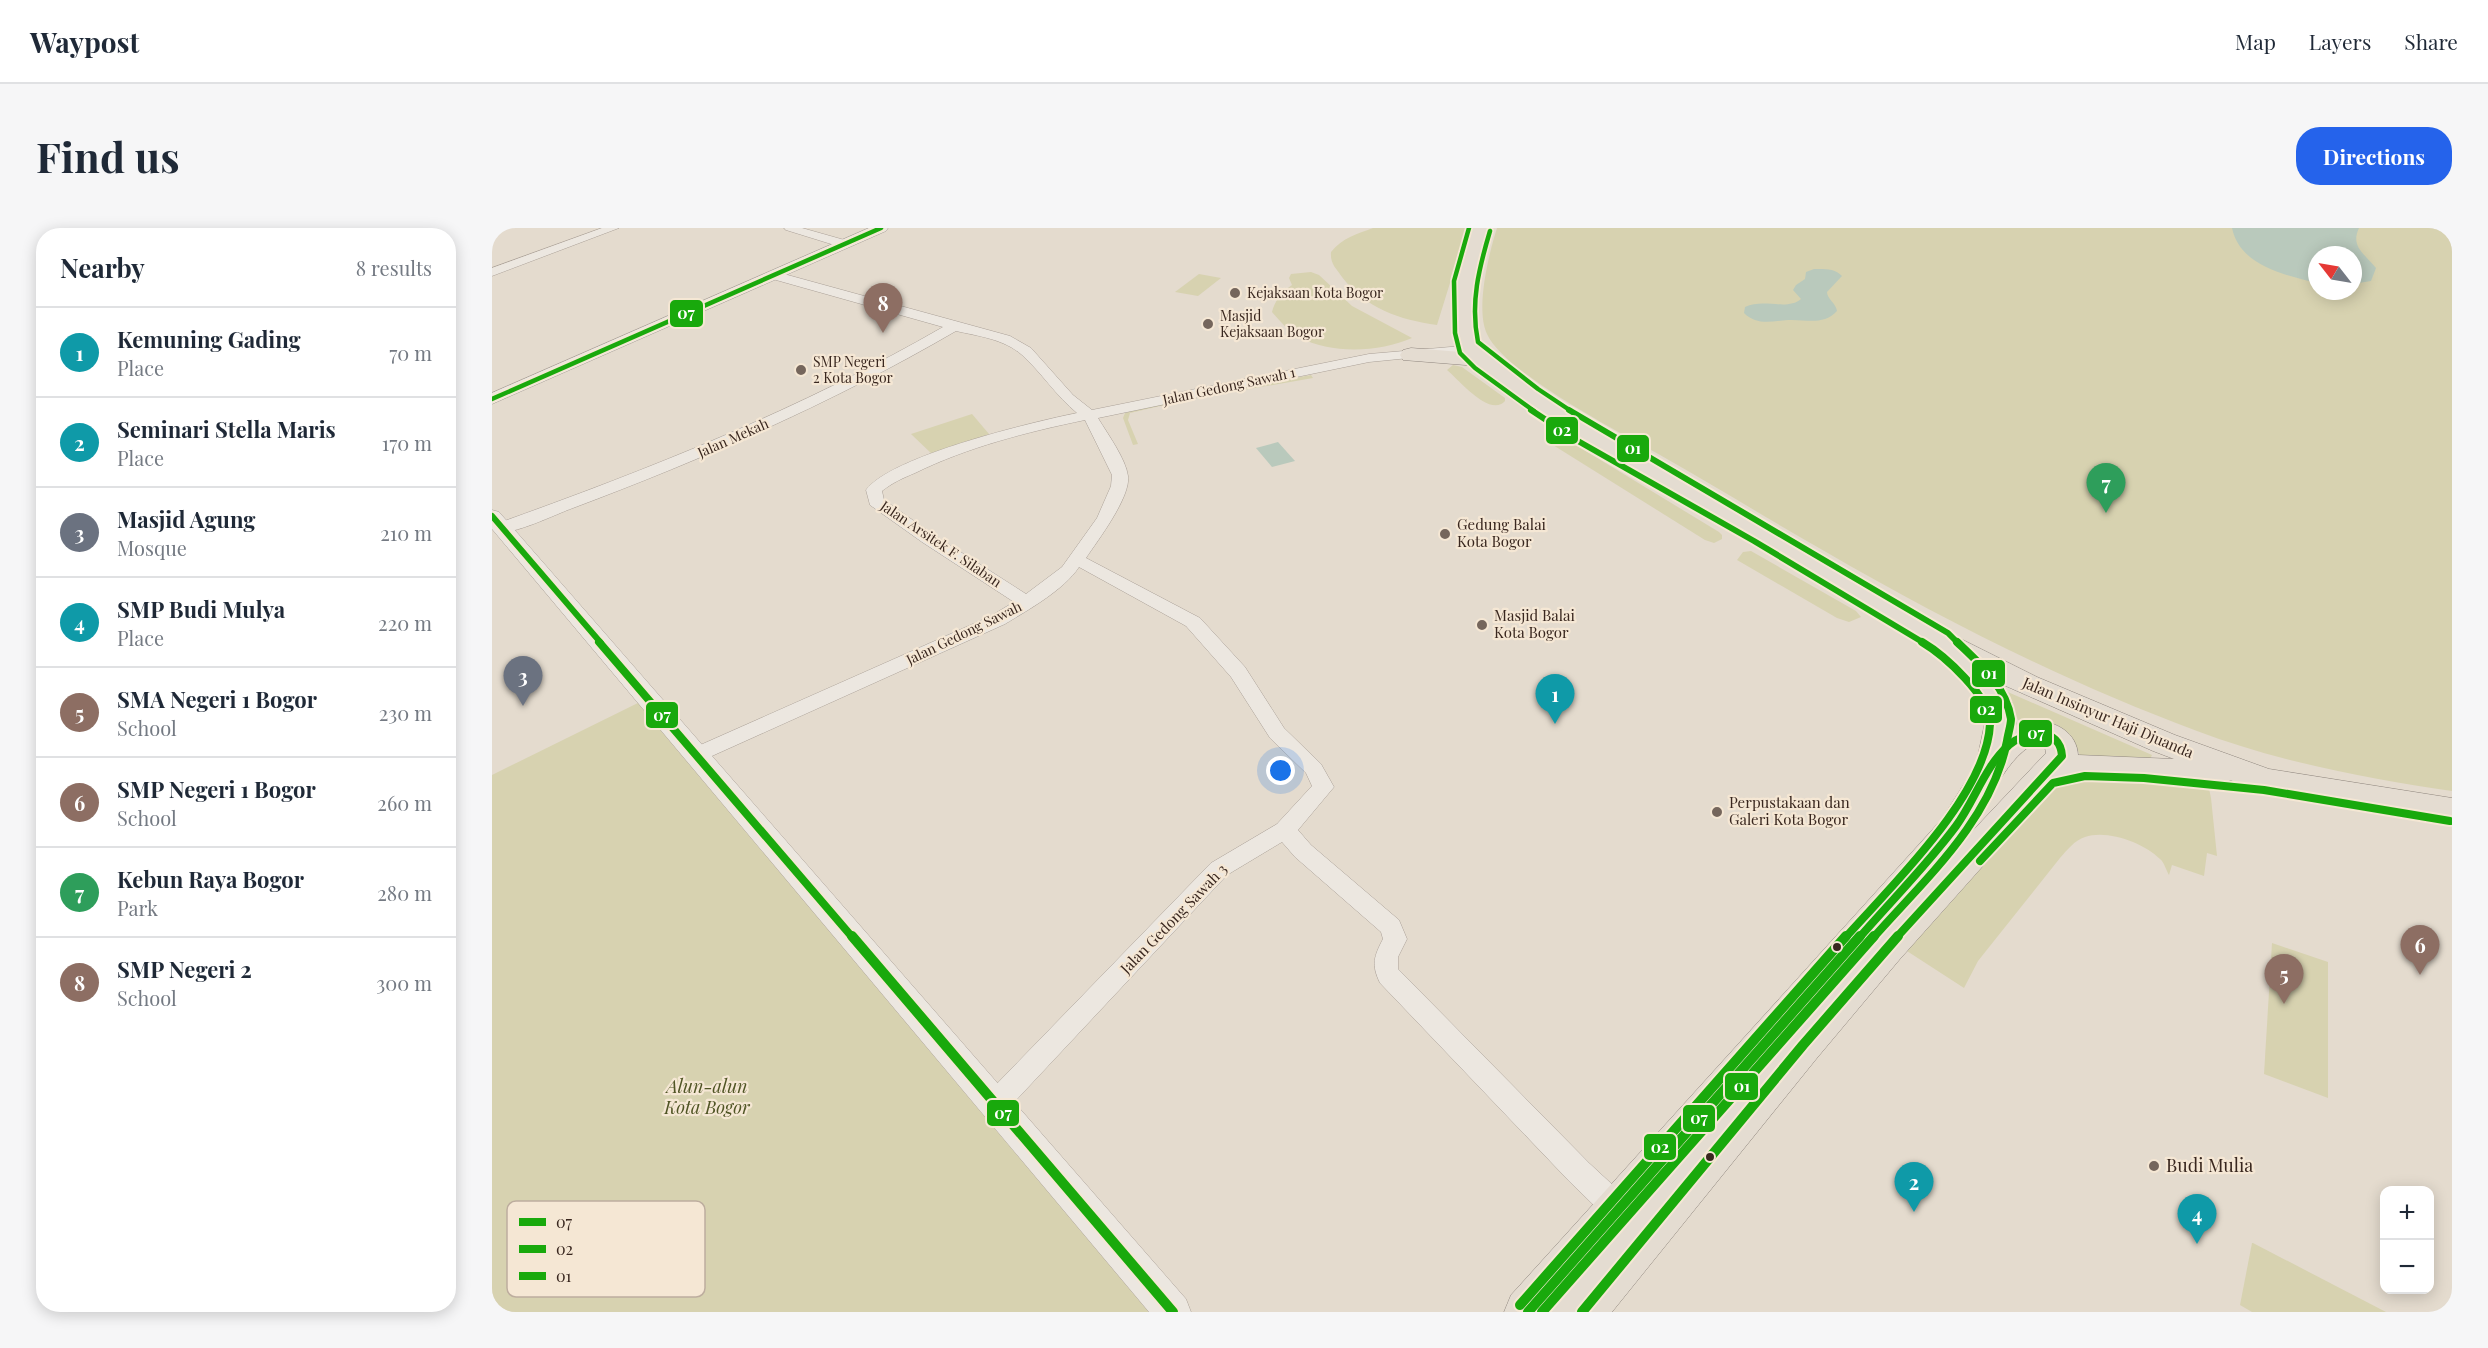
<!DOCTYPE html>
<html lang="en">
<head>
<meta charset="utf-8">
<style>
	:root { --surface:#fff; --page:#f6f6f7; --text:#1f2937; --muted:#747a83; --line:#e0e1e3; --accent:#2563eb }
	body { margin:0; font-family:"Playfair Display",serif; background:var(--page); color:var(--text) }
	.controls { position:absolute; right:18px; bottom:18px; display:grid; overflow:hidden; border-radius:12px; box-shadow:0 3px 15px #0003 }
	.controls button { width:54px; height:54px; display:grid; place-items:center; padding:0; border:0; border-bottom:2px solid var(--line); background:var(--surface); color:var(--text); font:30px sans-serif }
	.compass { position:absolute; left:1816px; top:18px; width:54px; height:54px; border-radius:50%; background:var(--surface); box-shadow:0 3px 15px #0003; rotate:301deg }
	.you { position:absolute; left:789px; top:543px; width:21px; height:21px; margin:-15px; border:4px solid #fff; border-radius:50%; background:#1a73e8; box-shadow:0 0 0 9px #1a73e833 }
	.badge { display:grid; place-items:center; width:39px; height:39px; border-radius:50%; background:var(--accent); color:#fff; font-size:20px; font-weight:700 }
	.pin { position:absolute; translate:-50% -50px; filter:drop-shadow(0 2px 3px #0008) }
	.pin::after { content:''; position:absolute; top:32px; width:21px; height:18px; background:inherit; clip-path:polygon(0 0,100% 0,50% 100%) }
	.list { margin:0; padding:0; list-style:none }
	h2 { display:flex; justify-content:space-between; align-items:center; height:78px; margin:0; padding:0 24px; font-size:26px }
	h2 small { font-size:20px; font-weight:400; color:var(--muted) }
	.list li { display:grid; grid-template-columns:39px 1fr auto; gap:18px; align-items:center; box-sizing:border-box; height:90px; padding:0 24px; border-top:2px solid var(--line) }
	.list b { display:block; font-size:22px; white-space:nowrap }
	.list p { margin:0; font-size:20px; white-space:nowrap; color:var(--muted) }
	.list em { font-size:20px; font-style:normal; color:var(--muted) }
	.map { position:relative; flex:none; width:1960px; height:1084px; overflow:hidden; border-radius:24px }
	header { display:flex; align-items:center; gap:36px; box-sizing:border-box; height:84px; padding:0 30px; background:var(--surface); border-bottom:2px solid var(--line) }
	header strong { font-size:28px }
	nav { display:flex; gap:33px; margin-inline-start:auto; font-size:21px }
	.intro { display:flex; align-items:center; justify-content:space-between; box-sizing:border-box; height:144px; padding:0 36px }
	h1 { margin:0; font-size:42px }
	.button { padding:15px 27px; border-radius:24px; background:var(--accent); color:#fff; font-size:21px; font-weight:700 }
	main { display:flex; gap:36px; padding:0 36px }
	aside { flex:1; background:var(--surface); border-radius:24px; box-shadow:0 3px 15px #0003 }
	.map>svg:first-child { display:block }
	.green { fill:#d7d2b0; fill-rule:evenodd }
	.water { fill:#b9c9bc }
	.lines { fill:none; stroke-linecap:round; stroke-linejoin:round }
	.minor-casing { stroke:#aaa097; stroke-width:1 }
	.tertiary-casing { stroke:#aaa097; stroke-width:1 }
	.primary-casing { stroke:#8f867e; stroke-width:1 }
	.minor { fill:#ece7e0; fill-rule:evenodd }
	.tertiary { fill:#ece7e0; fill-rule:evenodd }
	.primary { fill:#e4dcd1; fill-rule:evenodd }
	.bus-1-far3-casing { stroke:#f5e7d4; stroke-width:8 }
	.bus-1-far2-casing { stroke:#f5e7d4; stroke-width:10 }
	.bus-1-far1-casing { stroke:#f5e7d4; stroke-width:12 }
	.bus-1-casing { stroke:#f5e7d4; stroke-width:14 }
	.bus-2-far3-casing { stroke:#f5e7d4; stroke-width:8 }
	.bus-2-far2-casing { stroke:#f5e7d4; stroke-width:10 }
	.bus-2-far1-casing { stroke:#f5e7d4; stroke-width:12 }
	.bus-2-casing { stroke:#f5e7d4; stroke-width:14 }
	.bus-3-far3-casing { stroke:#f5e7d4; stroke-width:8 }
	.bus-3-far2-casing { stroke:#f5e7d4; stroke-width:10 }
	.bus-3-far1-casing { stroke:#f5e7d4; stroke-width:12 }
	.bus-3-casing { stroke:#f5e7d4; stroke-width:14 }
	.bus-1-far3 { stroke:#19a90c; stroke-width:4.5 }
	.bus-1-far2 { stroke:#19a90c; stroke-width:6 }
	.bus-1-far1 { stroke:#19a90c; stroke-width:8 }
	.bus-1 { stroke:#19a90c; stroke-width:10 }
	.bus-2-far3 { stroke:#19a90c; stroke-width:4.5 }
	.bus-2-far2 { stroke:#19a90c; stroke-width:6 }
	.bus-2-far1 { stroke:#19a90c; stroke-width:8 }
	.bus-2 { stroke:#19a90c; stroke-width:10 }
	.bus-3-far3 { stroke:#19a90c; stroke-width:4.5 }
	.bus-3-far2 { stroke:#19a90c; stroke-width:6 }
	.bus-3-far1 { stroke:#19a90c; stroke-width:8 }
	.bus-3 { stroke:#19a90c; stroke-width:10 }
	.poi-dot { fill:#75665c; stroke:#f5e7d4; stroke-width:2 }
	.bus-dot { fill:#39271f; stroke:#f5e7d4; stroke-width:2 }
	.labels { text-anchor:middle; stroke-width:4.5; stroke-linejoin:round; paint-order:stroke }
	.far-poi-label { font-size:14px; fill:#39271f; stroke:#f5e7d4; text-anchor:start }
	.far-street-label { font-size:14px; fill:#39271f; stroke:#f5e7d4 }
	.poi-label { font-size:15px; fill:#39271f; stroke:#f5e7d4; text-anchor:start }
	.street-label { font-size:15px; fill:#39271f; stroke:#f5e7d4 }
	.near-park-label { font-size:18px; font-style:italic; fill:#505525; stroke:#f5e7d4 }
	.near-poi-label { font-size:18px; fill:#39271f; stroke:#f5e7d4; text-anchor:start }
	.key { fill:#f5e7d4; stroke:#bdad9e; stroke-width:1.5 }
	.key-label { font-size:16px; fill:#39271f }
	.line-badge { stroke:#f5e7d4; stroke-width:2 }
	.badge-label { font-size:16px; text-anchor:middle; font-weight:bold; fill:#fff }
</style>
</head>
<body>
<header>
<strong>Waypost</strong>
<nav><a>Map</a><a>Layers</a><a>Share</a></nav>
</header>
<div class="intro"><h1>Find us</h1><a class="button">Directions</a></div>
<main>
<aside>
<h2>Nearby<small>8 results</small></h2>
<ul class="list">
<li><span class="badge" style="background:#0f9aa8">1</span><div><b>Kemuning Gading</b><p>Place</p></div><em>70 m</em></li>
<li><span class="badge" style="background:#0f9aa8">2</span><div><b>Seminari Stella Maris</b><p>Place</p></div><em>170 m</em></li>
<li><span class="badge" style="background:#6b7280">3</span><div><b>Masjid Agung</b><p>Mosque</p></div><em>210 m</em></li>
<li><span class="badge" style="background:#0f9aa8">4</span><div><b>SMP Budi Mulya</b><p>Place</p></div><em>220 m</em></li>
<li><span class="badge" style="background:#8d6e63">5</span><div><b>SMA Negeri 1 Bogor</b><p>School</p></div><em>230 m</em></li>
<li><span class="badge" style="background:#8d6e63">6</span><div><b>SMP Negeri 1 Bogor</b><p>School</p></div><em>260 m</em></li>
<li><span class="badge" style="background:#2e9e5b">7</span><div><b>Kebun Raya Bogor</b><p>Park</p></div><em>280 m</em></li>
<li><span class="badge" style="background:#8d6e63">8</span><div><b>SMP Negeri 2</b><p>School</p></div><em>300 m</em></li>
</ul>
</aside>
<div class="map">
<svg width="1960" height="1084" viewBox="0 0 1960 1084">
	<rect width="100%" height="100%" fill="#e4dbce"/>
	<g class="green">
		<path d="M 881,0 L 975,0 L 945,97 C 908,92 873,80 850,49 C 844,40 838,36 839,24 C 850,10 865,6 881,0 Z"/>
		<path d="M 1005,0 L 1960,0 L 1960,563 C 1876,551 1784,533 1705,503 C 1576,455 1453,393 1334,324 C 1281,294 1228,261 1175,231 C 1134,208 1012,145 995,106 C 983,81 997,25 1005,0 ZM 1825,27 L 1861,27 L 1861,63 L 1825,63 Z"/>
		<path d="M 819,44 L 827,47 L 860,78 L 920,110 C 888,124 840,127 807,109 C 797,104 788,93 780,84 C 783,72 790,64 800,57 L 797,50 L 799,46 Z"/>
		<polygon points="707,46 729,50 706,68 683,64"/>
		<path d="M 961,137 L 970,139 L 1013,170 L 1013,173 C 998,190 967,152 955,142 Z"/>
		<polygon points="819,147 821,150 694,172 638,185 636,192 646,216 641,217 631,190 633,185 639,183 692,170"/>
		<polygon points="480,186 497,206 441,227 419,206"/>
		<polygon points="1074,211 1227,304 1230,307 1230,311 1222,315 1213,312 1061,217 1065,212"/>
		<polygon points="1259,323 1364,383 1369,389 1357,394 1345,390 1245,332 1251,324"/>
		<path d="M 1509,461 L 1660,527 L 1658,531 L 1588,527 C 1574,493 1561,493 1526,492 Z"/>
		<polygon points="156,470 681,1084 0,1084 0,547"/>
		<path d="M 1592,537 L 1714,546 L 1719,570 L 1725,628 L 1715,625 L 1712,648 L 1680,637 L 1677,647 C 1674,642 1672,634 1668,631 C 1652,615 1615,601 1593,609 C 1583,612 1575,622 1568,630 L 1486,733 L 1472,760 L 1401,714 L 1542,557 Z"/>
		<polygon points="1780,715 1836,734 1836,870 1772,846"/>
		<polygon points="1760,1015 1761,1015 1894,1084 1760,1084 1748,1077"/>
	</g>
	<g class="water">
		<path d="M 1740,0 L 1867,0 C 1858,19 1873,26 1884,40 L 1879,53 L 1861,56 L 1861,27 L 1825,27 L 1825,55 C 1793,47 1748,38 1740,0 Z"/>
		<path d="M 1322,41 C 1331,41 1343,40 1350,48 L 1335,64 C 1335,71 1344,75 1345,83 C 1331,98 1314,91 1296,92 C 1280,93 1265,98 1252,85 L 1253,79 C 1272,70 1295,83 1309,71 L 1301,62 L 1304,57 L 1313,51 L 1314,44 Z"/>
		<polygon points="786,214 803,233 780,239 764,220"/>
	</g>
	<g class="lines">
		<defs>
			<g id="minor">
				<polygon points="110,0 127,0 0,48 0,40"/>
				<polygon points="292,0 310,0 356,13 358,16 352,20 294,2"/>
				<path d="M 281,43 L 518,108 L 539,120 L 581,167 L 600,182 L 877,126 L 982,117 L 984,120 L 982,123 L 977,124 L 877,134 L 606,190 C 615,205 634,231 636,248 C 639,269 606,312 594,330 L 708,390 L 753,439 L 792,500 L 829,536 L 842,559 L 806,602 L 819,617 L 907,692 L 915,711 L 906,729 L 906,741 L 1097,935 L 1137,972 L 1141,982 L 1137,992 L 1127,996 L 1117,992 L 1077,953 L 888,755 C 879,737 882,728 891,711 L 889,704 L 803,629 L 790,614 L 735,647 L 512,885 L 503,888 L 494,885 L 490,876 L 494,867 L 719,635 L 785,596 L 820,558 L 814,545 L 778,510 L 739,449 L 694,398 L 587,339 C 572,362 536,382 513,396 L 211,532 L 204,534 L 197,532 L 194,527 L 197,522 L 499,388 L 522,374 L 430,314 L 378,277 L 374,262 C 399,228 541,194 585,185 C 564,168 550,145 530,127 C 512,111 486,108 464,103 C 342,174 214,230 81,280 C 64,286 20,308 4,304 L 2,300 L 4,296 C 158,241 309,181 451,99 L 277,50 L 275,47 ZM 593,192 L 620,247 L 619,258 L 605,290 L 570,339 L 534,366 L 442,307 L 392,272 L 390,263 C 400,255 411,250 423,245 C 476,219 535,204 593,192 Z"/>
			</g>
			<g id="tertiary">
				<polygon points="377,0 396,0 394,3 0,176 0,165"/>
				<polygon points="0,282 7,284 694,1071 699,1084 657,1084 0,301"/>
			</g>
			<path id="primary" d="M 979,0 L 997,0 C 986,40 975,75 987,117 L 1048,165 L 1100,199 L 1276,298 L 1461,407 L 1545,449 L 1683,507 L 1777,541 L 1960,570 L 1960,596 L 1773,564 L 1738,552 L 1736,555 L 1724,559 L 1592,549 L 1564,556 L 1408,731 L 1325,830 L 1120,1084 L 1012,1084 L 1019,1067 L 1450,591 L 1484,537 L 1493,494 L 1486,470 L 1454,435 L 1451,426 L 1258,310 L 1084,209 L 1032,175 L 986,138 L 911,132 L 908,127 L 911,122 L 919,120 L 969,124 L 962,105 L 962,54 ZM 1507,455 L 1661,523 L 1682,531 L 1586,527 C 1585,505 1564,493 1544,493 C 1538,493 1530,496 1525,498 L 1520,475 ZM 1543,515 L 1553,520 L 1554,525 L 1472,612 C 1496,582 1508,534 1543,515 Z"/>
		</defs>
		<use href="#minor" class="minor-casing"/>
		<use href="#tertiary" class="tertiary-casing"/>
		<use href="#primary" class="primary-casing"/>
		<use href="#minor" class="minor"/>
		<use href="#tertiary" class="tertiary"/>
		<use href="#primary" class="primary"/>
		<defs>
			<polyline id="bus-1-far3" points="0,171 389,0"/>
			<polyline id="bus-1-far2" points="0,288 109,415"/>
			<g id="bus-1-far1">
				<polyline points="107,414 361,710"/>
				<path d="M 1367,710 C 1399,673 1435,637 1464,598 C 1483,572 1493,538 1517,517 C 1534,503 1568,498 1570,528 L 1404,710"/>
			</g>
			<g id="bus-1">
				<polyline points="360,708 681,1084"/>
				<polyline points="1036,1084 1368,708"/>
				<polyline points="1090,1084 1311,817 1406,708"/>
			</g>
			<polyline id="bus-2-far3" points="977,0 962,53 963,105 968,125 983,140 1042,183"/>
			<polyline id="bus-2-far2" points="1039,182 1086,213 1262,313 1432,415"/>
			<g id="bus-2-far1">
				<polyline points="1488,633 1561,555 1593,548 1652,550 1772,562 1958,593"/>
				<path d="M 1353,710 C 1398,659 1495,567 1498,496 C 1499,469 1452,427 1430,414"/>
			</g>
			<polyline id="bus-2" points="1028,1077 1354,708"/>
			<path id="bus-3-far3" d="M 998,3 C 987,40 978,75 986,114 L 1046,161 L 1079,183"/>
			<polyline id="bus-3-far2" points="1077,182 1456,405 1466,415"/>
			<path id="bus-3-far1" d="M 1381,710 C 1432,652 1500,592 1515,513 C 1516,506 1519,497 1519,491 C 1514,458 1487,435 1465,414"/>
			<polyline id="bus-3" points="1050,1084 1382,708"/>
		</defs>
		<use href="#bus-1-far3" class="bus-1-far3-casing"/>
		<use href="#bus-1-far2" class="bus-1-far2-casing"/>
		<use href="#bus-1-far1" class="bus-1-far1-casing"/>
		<use href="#bus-1" class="bus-1-casing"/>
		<use href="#bus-2-far3" class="bus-2-far3-casing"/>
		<use href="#bus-2-far2" class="bus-2-far2-casing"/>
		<use href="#bus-2-far1" class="bus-2-far1-casing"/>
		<use href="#bus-2" class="bus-2-casing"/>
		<use href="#bus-3-far3" class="bus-3-far3-casing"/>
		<use href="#bus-3-far2" class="bus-3-far2-casing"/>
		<use href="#bus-3-far1" class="bus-3-far1-casing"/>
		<use href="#bus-3" class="bus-3-casing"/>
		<use href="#bus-1-far3" class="bus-1-far3"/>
		<use href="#bus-1-far2" class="bus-1-far2"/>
		<use href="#bus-1-far1" class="bus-1-far1"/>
		<use href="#bus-1" class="bus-1"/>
		<use href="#bus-2-far3" class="bus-2-far3"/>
		<use href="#bus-2-far2" class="bus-2-far2"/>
		<use href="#bus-2-far1" class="bus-2-far1"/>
		<use href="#bus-2" class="bus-2"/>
		<use href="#bus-3-far3" class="bus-3-far3"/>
		<use href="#bus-3-far2" class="bus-3-far2"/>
		<use href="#bus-3-far1" class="bus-3-far1"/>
		<use href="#bus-3" class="bus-3"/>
	</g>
	<g class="poi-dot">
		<circle cx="743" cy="65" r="6"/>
		<circle cx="716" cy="96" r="6"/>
		<circle cx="309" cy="142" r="6"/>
		<circle cx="953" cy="306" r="6"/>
		<circle cx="990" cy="397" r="6"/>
		<circle cx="1225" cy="584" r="6"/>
		<circle cx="1662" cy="938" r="6"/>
	</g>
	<g class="bus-dot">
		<circle cx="1345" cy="719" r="5"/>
		<circle cx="1218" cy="929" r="5"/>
	</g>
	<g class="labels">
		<g class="far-poi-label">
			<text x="755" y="70">Kejaksaan Kota Bogor</text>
			<text x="728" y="93">Masjid<tspan x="728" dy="16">Kejaksaan Bogor</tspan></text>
			<text x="321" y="139">SMP Negeri<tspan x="321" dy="16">2 Kota Bogor</tspan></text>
		</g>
		<g class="far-street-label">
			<text transform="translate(737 158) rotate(-12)" y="5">Jalan Gedong Sawah 1</text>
			<text transform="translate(241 210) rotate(-24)" y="5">Jalan Mekah</text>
			<text transform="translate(449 316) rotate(34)" y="5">Jalan Arsitek F. Silaban</text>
			<text transform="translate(472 405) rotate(-26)" y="5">Jalan Gedong Sawah</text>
		</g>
		<g class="poi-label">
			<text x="965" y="302">Gedung Balai<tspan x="965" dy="17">Kota Bogor</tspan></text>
			<text x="1002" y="393">Masjid Balai<tspan x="1002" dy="17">Kota Bogor</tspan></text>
			<text x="1237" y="580">Perpustakaan dan<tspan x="1237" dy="17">Galeri Kota Bogor</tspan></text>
		</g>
		<g class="street-label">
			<text transform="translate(1616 490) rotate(23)" y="5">Jalan Insinyur Haji Djuanda</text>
			<text transform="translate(682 691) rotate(-46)" y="5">Jalan Gedong Sawah 3</text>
		</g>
		<g class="near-park-label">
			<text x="215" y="865">Alun-alun<tspan x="215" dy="21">Kota Bogor</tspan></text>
		</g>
		<g class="near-poi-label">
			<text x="1674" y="944">Budi Mulia</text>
		</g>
	</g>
	<rect x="15" y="973" width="198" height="96" rx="9" class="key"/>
	<rect x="27" y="990" width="27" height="8" fill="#19a90c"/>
	<rect x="27" y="1017" width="27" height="8" fill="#19a90c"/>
	<rect x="27" y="1044" width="27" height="8" fill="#19a90c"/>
	<g class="key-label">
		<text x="64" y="1000">07</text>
		<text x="64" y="1027">02</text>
		<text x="64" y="1054">01</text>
	</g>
	<g class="line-badge">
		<rect x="177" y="71" width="35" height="29" rx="6" fill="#19a90c"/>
		<rect x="1053" y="188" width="34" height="29" rx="6" fill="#19a90c"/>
		<rect x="1124" y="206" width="34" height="29" rx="6" fill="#19a90c"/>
		<rect x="1479" y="431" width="35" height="29" rx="6" fill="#19a90c"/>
		<rect x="1477" y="467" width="34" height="29" rx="6" fill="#19a90c"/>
		<rect x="153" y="473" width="34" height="28" rx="6" fill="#19a90c"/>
		<rect x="1526" y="491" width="35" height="29" rx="6" fill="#19a90c"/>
		<rect x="1232" y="844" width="35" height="29" rx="6" fill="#19a90c"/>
		<rect x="494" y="871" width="34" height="28" rx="6" fill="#19a90c"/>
		<rect x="1190" y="876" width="34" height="29" rx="6" fill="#19a90c"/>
		<rect x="1151" y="905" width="34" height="28" rx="6" fill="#19a90c"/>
	</g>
	<g class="badge-label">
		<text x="194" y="91">07</text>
		<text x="1070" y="208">02</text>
		<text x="1141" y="226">01</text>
		<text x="1497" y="451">01</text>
		<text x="1494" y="487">02</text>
		<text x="170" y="493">07</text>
		<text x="1544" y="511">07</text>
		<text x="1250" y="864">01</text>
		<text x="511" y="891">07</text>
		<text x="1207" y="896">07</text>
		<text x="1168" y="925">02</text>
	</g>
</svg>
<div class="controls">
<button>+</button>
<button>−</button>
</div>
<svg class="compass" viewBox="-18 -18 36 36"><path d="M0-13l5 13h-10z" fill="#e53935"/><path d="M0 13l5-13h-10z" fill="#747a83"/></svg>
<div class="you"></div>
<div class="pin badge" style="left:1063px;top:496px;background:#0f9aa8">1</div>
<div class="pin badge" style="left:1422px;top:984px;background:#0f9aa8">2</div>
<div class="pin badge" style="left:31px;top:478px;background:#6b7280">3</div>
<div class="pin badge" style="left:1705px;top:1016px;background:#0f9aa8">4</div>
<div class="pin badge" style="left:1792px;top:776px;background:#8d6e63">5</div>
<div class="pin badge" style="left:1928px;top:747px;background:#8d6e63">6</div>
<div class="pin badge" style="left:1614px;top:285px;background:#2e9e5b">7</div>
<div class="pin badge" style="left:391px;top:105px;background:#8d6e63">8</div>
</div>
</main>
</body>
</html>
